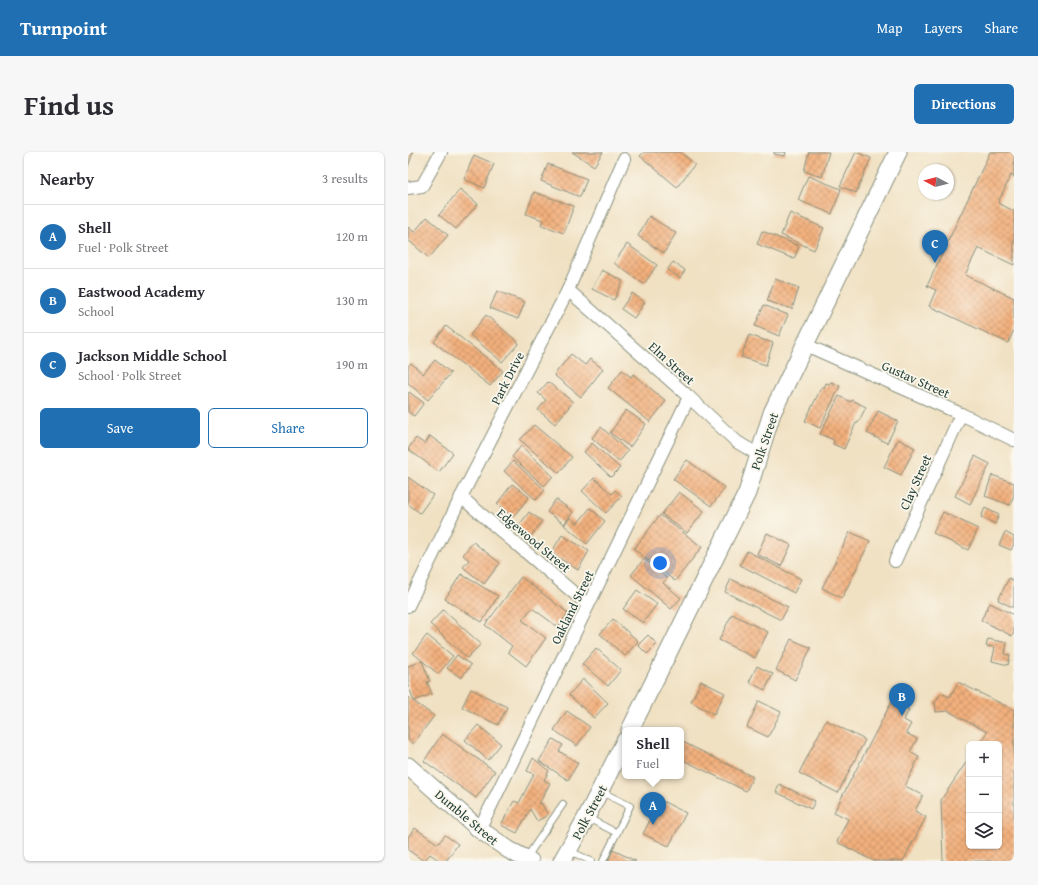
<!DOCTYPE html>
<html lang="en">
<head>
<meta charset="utf-8">
<style>
	:root { --surface:#fff; --page:#f7f7f7; --text:#2b2b33; --muted:#7c7c81; --line:#e1e1e2; --accent:#1f6fb2 }
	body { margin:0; font-family:"Gentium Book Plus",serif; background:var(--page); color:var(--text) }
	.controls { position:absolute; right:12px; bottom:12px; display:grid; overflow:hidden; border-radius:6px; box-shadow:0 1px 3px #0004 }
	.controls button { width:36px; height:36px; display:grid; place-items:center; padding:0; border:0; border-bottom:1px solid var(--line); background:var(--surface); color:var(--text); font:20px sans-serif }
	.compass { position:absolute; left:510px; top:12px; width:36px; height:36px; border-radius:50%; background:var(--surface); box-shadow:0 1px 3px #0004; rotate:277deg }
	.you { position:absolute; left:252px; top:411px; width:14px; height:14px; margin:-10px; border:3px solid #fff; border-radius:50%; background:#1a73e8; box-shadow:0 0 0 6px #1a73e833 }
	.badge { display:grid; place-items:center; width:26px; height:26px; border-radius:50%; background:var(--accent); color:#fff; font-size:13px; font-weight:700 }
	.pin { position:absolute; translate:-50% -33px; filter:drop-shadow(0 1px 2px #0008) }
	.pin::after { content:''; position:absolute; top:21px; width:14px; height:12px; background:inherit; clip-path:polygon(0 0,100% 0,50% 100%) }
	.popup { position:absolute; left:214px; top:575px; width:62px; height:52px; box-sizing:border-box; display:grid; place-content:center; border-radius:6px; background:var(--surface); filter:drop-shadow(0 1px 3px #0005); font-size:13px; white-space:nowrap; color:var(--muted) }
	.popup b { font-size:15px; color:var(--text) }
	.popup::after { content:''; position:absolute; left:50%; top:100%; margin-left:-8px; border:8px solid transparent; border-top-color:var(--surface) }
	.list { margin:0; padding:0; list-style:none }
	h2 { display:flex; justify-content:space-between; align-items:center; height:52px; margin:0; padding:0 16px; font-size:17px }
	h2 small { font-size:13px; font-weight:400; color:var(--muted) }
	.list li { display:grid; grid-template-columns:26px 1fr auto; gap:12px; align-items:center; box-sizing:border-box; height:64px; padding:0 16px; border-top:1px solid var(--line) }
	.list b { display:block; font-size:15px; white-space:nowrap }
	.list p { margin:0; font-size:13px; white-space:nowrap; color:var(--muted) }
	.list em { font-size:13px; font-style:normal; color:var(--muted) }
	.actions { display:flex; gap:8px; padding:12px 16px }
	.actions a { flex:1; padding:9px 0; border:1px solid var(--accent); border-radius:6px; text-align:center; font-size:14px; color:var(--accent) }
	.actions .main { background:var(--accent); color:#fff }
	.icon { flex:none; width:22px; height:22px; fill:none; stroke:currentColor; stroke-width:2; stroke-linecap:round; stroke-linejoin:round }
	.map { position:relative; flex:none; width:606px; height:709px; overflow:hidden; border-radius:6px }
	header { display:flex; align-items:center; gap:24px; box-sizing:border-box; height:56px; padding:0 20px; background:var(--accent); color:#fff }
	header strong { font-size:19px }
	nav { display:flex; gap:22px; margin-inline-start:auto; font-size:14px }
	.intro { display:flex; align-items:center; justify-content:space-between; box-sizing:border-box; height:96px; padding:0 24px }
	h1 { margin:0; font-size:28px }
	.button { padding:10px 18px; border-radius:6px; background:var(--accent); color:#fff; font-size:14px; font-weight:700 }
	main { display:flex; gap:24px; padding:0 24px }
	aside { flex:1; background:var(--surface); border-radius:6px; box-shadow:0 1px 3px #0004 }
	.map>svg:first-child { display:block }
	.building { fill:url(#building-cross-hatch) }
	.lines { fill:none; stroke-linecap:round; stroke-linejoin:round }
	.lane-casing { stroke:#888f7c; stroke-width:8 }
	.street-casing { stroke:#888f7c; stroke-width:14 }
	.secondary-casing { stroke:#888f7c; stroke-width:19 }
	.lane { stroke:#fff; stroke-width:6 }
	.street { stroke:#fff; stroke-width:12 }
	.secondary { stroke:#fff; stroke-width:17 }
	.labels { text-anchor:middle; stroke-width:3.5; stroke-linejoin:round; paint-order:stroke }
	.street-label { font-size:13px; fill:#1f3d34; stroke:#fbf7ec }
</style>
</head>
<body>
<header>
<strong>Turnpoint</strong>
<nav><a>Map</a><a>Layers</a><a>Share</a></nav>
</header>
<div class="intro"><h1>Find us</h1><a class="button">Directions</a></div>
<main>
<aside>
<h2>Nearby<small>3 results</small></h2>
<ul class="list">
<li><span class="badge">A</span><div><b>Shell</b><p>Fuel · Polk Street</p></div><em>120 m</em></li>
<li><span class="badge">B</span><div><b>Eastwood Academy</b><p>School</p></div><em>130 m</em></li>
<li><span class="badge">C</span><div><b>Jackson Middle School</b><p>School · Polk Street</p></div><em>190 m</em></li>
</ul>
<div class="actions"><a class="main">Save</a><a>Share</a></div>
</aside>
<div class="map">
<svg width="606" height="709" viewBox="0 0 606 709">
	<defs>
		<pattern id="building-cross-hatch" width="8" height="8" patternUnits="userSpaceOnUse"><rect width="8" height="8" fill="#f3b07d"/><path d="M0 0l8 8M0 8l8-8" fill="none" stroke="#c49067"/></pattern>
	</defs>
	<rect width="100%" height="100%" fill="#fbf7ec"/>
	<filter id="ink" filterUnits="userSpaceOnUse"><feTurbulence type="fractalNoise" baseFrequency=".025" numOctaves="2"/><feDisplacementMap in="SourceGraphic" scale="8" xChannelSelector="R" yChannelSelector="G"/><feConvolveMatrix kernelMatrix="1 2 1 2 8 2 1 2 1" color-interpolation-filters="sRGB"/></filter>
	<filter id="wash" filterUnits="userSpaceOnUse"><feTurbulence type="fractalNoise" baseFrequency=".012" numOctaves="4" result="noise"/><feDisplacementMap in="SourceGraphic" scale="16" xChannelSelector="R" yChannelSelector="G"/><feGaussianBlur stdDeviation="0.9" result="paint"/><feColorMatrix in="noise" values="0 0 0 0 0 0 0 0 0 0 0 0 0 0 0 0 0 1.4 0 .05"/><feComposite in="paint" operator="in"/></filter>
	<g filter="url(#wash)">
		<rect width="100%" height="100%" fill="#f0e1c3"/>
		<g id="blocks">
			<g class="building">
				<polygon points="0,0 5,0 0,15"/>
				<polygon points="164,0 195,0 186,14"/>
				<polygon points="236,0 272,0 287,12 269,35 232,4"/>
				<polygon points="366,0 378,0 377,4 366,2"/>
				<polygon points="401,0 421,0 414,25 396,19"/>
				<polygon points="448,0 463,6 448,41 432,34"/>
				<polygon points="582,0 606,0 606,25 603,23 590,51 606,59 606,113 570,96 557,123 606,146 606,178 600,191 521,154 528,138 519,134"/>
				<polygon points="66,3 86,12 76,36 56,27"/>
				<polygon points="140,12 179,27 172,45 133,29"/>
				<polygon points="400,24 433,37 424,62 390,48"/>
				<polygon points="52,37 70,52 48,77 31,63"/>
				<polygon points="126,40 166,54 156,81 133,73 135,68 118,62"/>
				<polygon points="382,61 416,76 406,98 373,83"/>
				<polygon points="241,64 268,81 256,101 230,84"/>
				<polygon points="19,65 40,83 21,106 0,88 0,75 6,80"/>
				<polygon points="354,79 391,94 386,107 349,92"/>
				<polygon points="219,92 249,113 236,132 206,111"/>
				<polygon points="265,110 277,118 272,126 259,118"/>
				<polygon points="194,118 215,129 206,148 184,137"/>
				<polygon points="367,127 391,136 384,157 359,149"/>
				<polygon points="89,139 117,150 110,167 82,156"/>
				<polygon points="224,141 237,150 226,166 213,157"/>
				<polygon points="356,153 380,163 371,184 347,174"/>
				<polygon points="78,163 111,191 94,210 62,183"/>
				<polygon points="38,174 95,219 82,234 26,190"/>
				<polygon points="341,183 365,191 358,213 333,205"/>
				<polygon points="163,202 177,213 182,207 195,217 173,245 146,223"/>
				<polygon points="27,208 43,221 20,248 0,231 0,214 3,211 15,222"/>
				<polygon points="214,218 223,225 225,222 258,249 242,270 200,236"/>
				<polygon points="140,230 165,250 147,272 130,258 138,248 130,241"/>
				<polygon points="423,230 432,234 412,276 397,269 414,234 416,236 418,231 421,232"/>
				<polygon points="1,240 16,251 6,264 0,260 0,242"/>
				<polygon points="431,244 443,250 444,248 458,255 450,271 448,271 436,297 425,292 426,288 412,282"/>
				<polygon points="218,258 238,272 222,295 202,281"/>
				<polygon points="470,259 490,269 479,291 459,281"/>
				<polygon points="126,273 164,305 151,321 112,288"/>
				<polygon points="193,275 220,299 211,310 184,286"/>
				<polygon points="22,284 45,301 31,320 0,297 8,286 17,292"/>
				<polygon points="490,287 507,296 493,323 476,315"/>
				<polygon points="184,291 212,316 203,325 176,300"/>
				<polygon points="113,294 145,324 136,334 104,305"/>
				<polygon points="567,304 582,312 562,352 547,344"/>
				<polygon points="279,308 317,336 303,354 265,327"/>
				<polygon points="105,309 137,338 128,348 96,319"/>
				<polygon points="584,323 606,331 606,343 602,353 577,344"/>
				<polygon points="0,325 25,343 12,361 0,352"/>
				<polygon points="186,326 204,342 207,338 214,344 198,361 174,339"/>
				<polygon points="104,332 121,345 105,365 89,352"/>
				<polygon points="271,340 296,359 279,381 254,362"/>
				<polygon points="148,347 165,360 156,372 139,360"/>
				<polygon points="182,356 197,369 179,392 156,373 162,366 169,372"/>
				<polygon points="577,356 591,363 587,372 573,365"/>
				<polygon points="121,360 134,369 122,386 109,376"/>
				<polygon points="535,360 570,377 560,398 525,381"/>
				<polygon points="252,363 294,395 267,429 226,397"/>
				<polygon points="442,380 462,389 434,446 414,436"/>
				<polygon points="597,380 606,385 606,392 603,398 591,393"/>
				<polygon points="359,381 383,393 373,414 349,402"/>
				<polygon points="154,383 181,399 170,418 143,401"/>
				<polygon points="65,390 92,411 76,432 55,415 61,408 55,403"/>
				<polygon points="339,399 393,427 386,441 332,413"/>
				<polygon points="236,407 259,426 255,431 273,446 263,457 223,423"/>
				<polygon points="53,422 90,444 74,470 37,447"/>
				<polygon points="113,425 160,461 150,475 124,456 114,468 138,486 118,514 100,500 104,494 77,473"/>
				<polygon points="601,426 606,429 606,456 590,448"/>
				<polygon points="323,427 380,455 373,468 317,440"/>
				<polygon points="229,438 249,452 235,471 215,457"/>
				<polygon points="582,451 606,463 606,481 604,484 573,468"/>
				<polygon points="35,458 73,492 59,506 22,472"/>
				<polygon points="324,462 360,480 347,506 311,488"/>
				<polygon points="205,467 230,489 217,504 192,482"/>
				<polygon points="19,483 45,504 30,522 5,501"/>
				<polygon points="240,483 249,492 239,502 230,493"/>
				<polygon points="383,487 403,496 387,528 368,518"/>
				<polygon points="580,487 599,491 597,502 602,503 600,513 584,509 587,495 578,494"/>
				<polygon points="188,496 213,518 200,534 174,512"/>
				<polygon points="49,503 63,513 53,526 39,516"/>
				<polygon points="14,509 22,529 19,530 24,542 6,549 0,533 0,514"/>
				<polygon points="349,514 365,522 357,538 341,530"/>
				<polygon points="175,527 200,551 186,566 161,543"/>
				<polygon points="293,529 317,541 306,562 283,550"/>
				<polygon points="550,530 606,558 606,707 605,709 535,709 533,648 561,606 561,694 591,694 591,592 571,592 579,580 540,559 528,560 527,550 533,541 542,545"/>
				<polygon points="63,537 99,555 90,573 54,555"/>
				<polygon points="0,545 26,564 5,592 0,588"/>
				<polygon points="351,549 373,560 360,585 339,575"/>
				<polygon points="484,549 501,558 496,568 503,572 498,581 509,587 502,600 511,605 497,634 515,643 507,659 518,665 495,709 466,709 429,690 440,667 426,660"/>
				<polygon points="159,559 182,575 169,594 146,578"/>
				<polygon points="418,568 457,588 430,641 391,621"/>
				<polygon points="70,573 93,592 80,608 57,588"/>
				<polygon points="34,582 87,619 68,646 16,609"/>
				<polygon points="145,587 155,593 151,599 170,611 160,628 131,609"/>
				<polygon points="273,589 345,625 338,639 273,607"/>
				<polygon points="125,606 141,619 136,628 142,631 131,652 133,651 140,663 129,669 122,657 109,681 93,673 106,649 111,651 126,622 119,619"/>
				<polygon points="371,632 407,649 403,657 368,640"/>
				<polygon points="252,648 278,661 261,694 235,682"/>
				<polygon points="7,676 30,692 37,683 50,692 38,709 32,709 22,702 16,709 0,698 0,685"/>
				<polygon points="205,698 228,709 200,709"/>
			</g>
		</g>
	</g>
	<g filter="url(#ink)">
		<use href="#blocks" fill-opacity="0" stroke="#888f7c" stroke-width="1"/>
		<g class="lines">
			<defs>
				<g id="lane">
					<polyline points="192,639 222,654 195,709"/>
					<polyline points="180,666 209,681"/>
					<polyline points="162,699 183,709"/>
					<polyline points="119,705 155,652"/>
				</g>
				<g id="street">
					<polyline points="0,36 14,34 33,0"/>
					<polyline points="160,138 281,245 329,290 351,303"/>
					<polyline points="398,193 553,262 606,288"/>
					<polyline points="53,345 180,453"/>
					<polyline points="487,409 553,262"/>
					<polyline points="0,454 53,345 160,138 216,7"/>
					<polyline points="71,677 82,656 281,245"/>
				</g>
				<g id="secondary">
					<polyline points="222,578 339,341 364,261 490,0"/>
					<polyline points="0,614 71,677 101,698 122,709"/>
					<polyline points="154,709 176,670 217,589"/>
				</g>
			</defs>
			<use href="#lane" class="lane-casing"/>
			<use href="#street" class="street-casing"/>
			<use href="#secondary" class="secondary-casing"/>
			<use href="#lane" class="lane"/>
			<use href="#street" class="street"/>
			<use href="#secondary" class="secondary"/>
		</g>
	</g>
	<g class="labels">
		<g class="street-label">
			<text transform="translate(264 211) rotate(42)" y="5">Elm Street</text>
			<text transform="translate(99 226) rotate(-63)" y="5">Park Drive</text>
			<text transform="translate(508 227) rotate(24)" y="5">Gustav Street</text>
			<text transform="translate(356 289) rotate(-71)" y="5">Polk Street</text>
			<text transform="translate(507 330) rotate(-66)" y="5">Clay Street</text>
			<text transform="translate(126 388) rotate(40)" y="5">Edgewood Street</text>
			<text transform="translate(164 455) rotate(-64)" y="5">Oakland Street</text>
			<text transform="translate(181 660) rotate(-62)" y="5">Polk Street</text>
			<text transform="translate(59 665) rotate(40)" y="5">Dumble Street</text>
		</g>
	</g>
</svg>
<div class="controls">
<button>+</button>
<button>−</button>
<button><svg class="icon" aria-label="layers" viewBox="0 0 24 24"><path d="M12 4l9 5-9 5-9-5zM3 14l9 5 9-5"/></svg></button>
</div>
<svg class="compass" viewBox="-18 -18 36 36"><path d="M0-13l5 13h-10z" fill="#e53935"/><path d="M0 13l5-13h-10z" fill="#7c7c81"/></svg>
<div class="you"></div>
<div class="pin badge" style="left:245px;top:673px">A</div>
<div class="popup"><b>Shell</b>Fuel</div>
<div class="pin badge" style="left:494px;top:564px">B</div>
<div class="pin badge" style="left:527px;top:111px">C</div>
</div>
</main>
</body>
</html>
